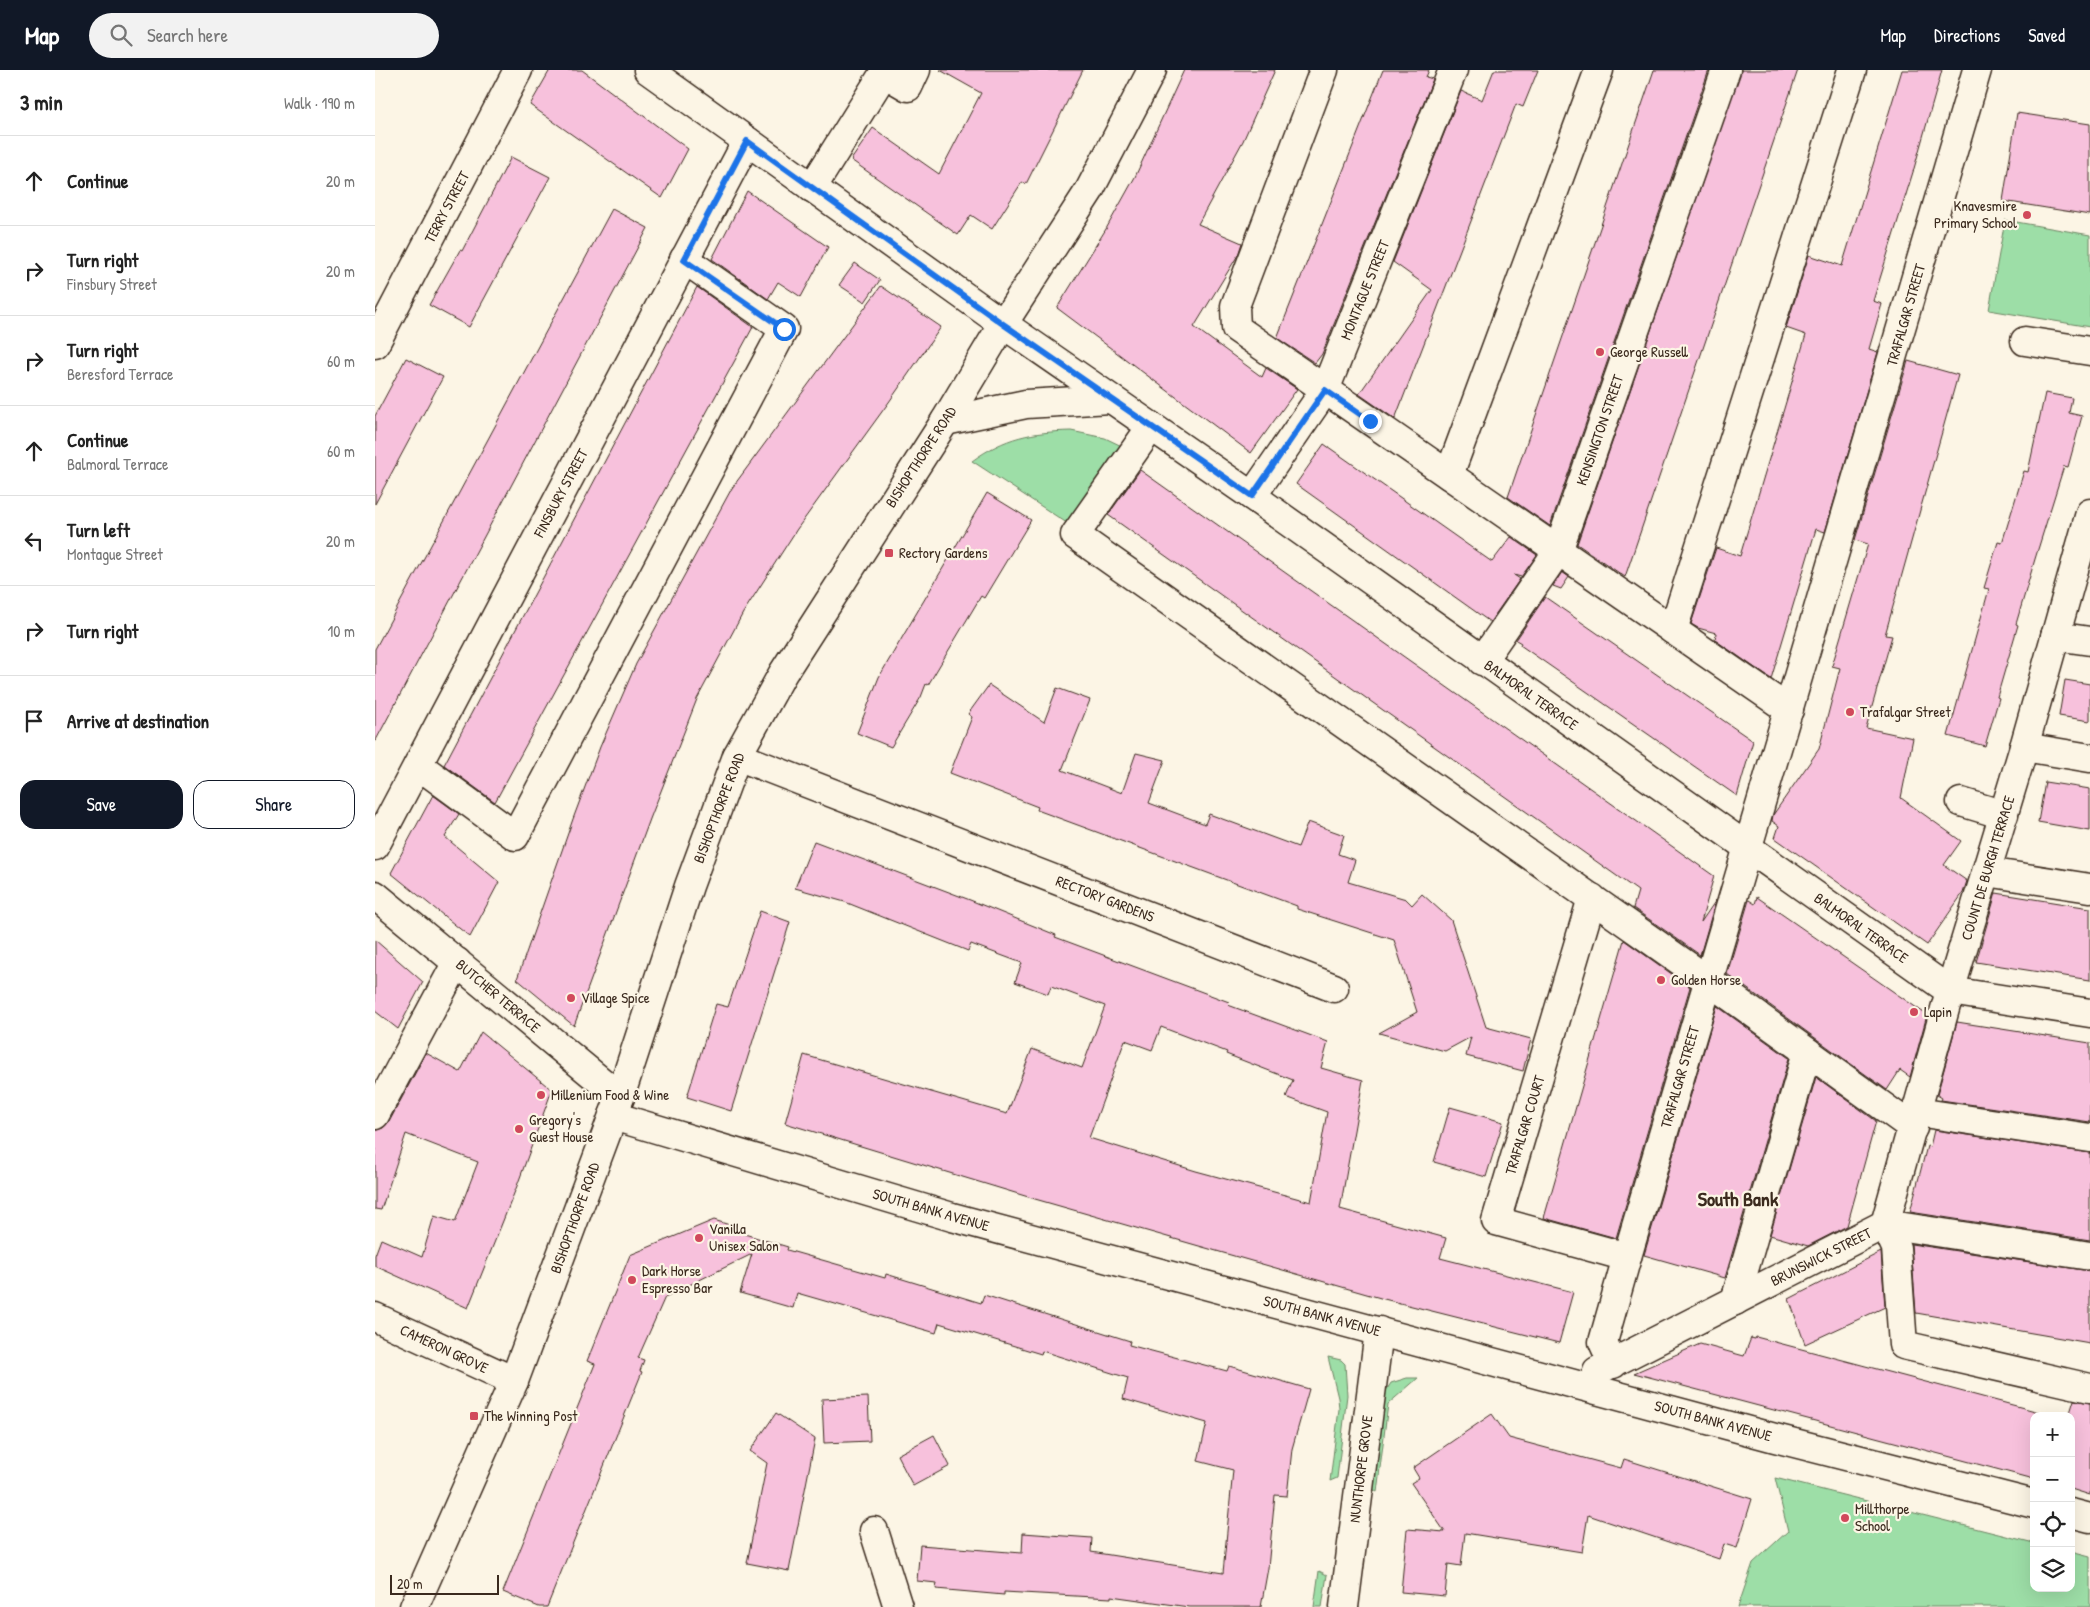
<!DOCTYPE html>
<html lang="en">
<head>
<meta charset="utf-8">
<style>
	:root { --surface:#fff; --page:#f2f2f2; --text:#222; --muted:#767676; --line:#e0e0e0; --accent:#111827 }
	body { margin:0; font-family:"Patrick Hand",sans-serif; background:var(--page); color:var(--text) }
	.controls { position:absolute; right:15px; bottom:15px; display:grid; overflow:hidden; border-radius:10px; box-shadow:0 5px 20px #0002 }
	.controls button { width:45px; height:45px; display:grid; place-items:center; padding:0; border:0; border-bottom:1px solid var(--line); background:var(--surface); color:var(--text); font:25px sans-serif }
	.scale { position:absolute; left:15px; bottom:12px; width:109px; box-sizing:border-box; padding-left:5px; border:2px solid #3b2a1e; border-top:0; font-size:14px; line-height:18px; white-space:nowrap; color:#3b2a1e; -webkit-text-stroke:4px #fcf5e5; paint-order:stroke }
	.stop { position:absolute; width:15px; height:15px; margin:-11px; border:4px solid #1a73e8; border-radius:50%; background:#fff }
	.stop.end { background:#1a73e8; border-color:#fff; box-shadow:0 1px 5px #0008 }
	.list { margin:0; padding:0; list-style:none }
	h2 { display:flex; justify-content:space-between; align-items:center; height:65px; margin:0; padding:0 20px; font-size:21px }
	h2 small { font-size:16px; font-weight:400; color:var(--muted) }
	.list li { display:grid; grid-template-columns:32px 1fr auto; gap:15px; align-items:center; box-sizing:border-box; height:90px; padding:0 20px; border-top:1px solid var(--line) }
	.list b { display:block; font-size:19px; white-space:nowrap }
	.list p { margin:0; font-size:16px; white-space:nowrap; color:var(--muted) }
	.list em { font-size:16px; font-style:normal; color:var(--muted) }
	.actions { display:flex; gap:10px; padding:15px 20px }
	.actions a { flex:1; padding:11px 0; border:1px solid var(--accent); border-radius:15px; text-align:center; font-size:18px; color:var(--accent) }
	.actions .main { background:var(--accent); color:#fff }
	.icon { flex:none; width:28px; height:28px; fill:none; stroke:currentColor; stroke-width:2; stroke-linecap:round; stroke-linejoin:round }
	.map { position:relative; flex:none; width:1715px; height:1537px; overflow:hidden }
	header { display:flex; align-items:center; gap:30px; box-sizing:border-box; height:70px; padding:0 25px; background:var(--accent); color:#fff }
	header strong { font-size:24px }
	nav { display:flex; gap:28px; margin-inline-start:auto; font-size:18px }
	.search { width:350px; height:45px; background:var(--page); display:flex; align-items:center; gap:12px; box-sizing:border-box; padding:0 18px; border-radius:28px; color:var(--muted); font-size:19px }
	main { display:flex }
	aside { flex:1; background:var(--surface) }
	.map>svg:first-child { display:block }
	.green { fill:#9ddea7; stroke:#6c8462 }
	.building { fill:#f7c1dc; stroke:#3b2a1e; fill-rule:evenodd }
	.lines { fill:none; stroke-linecap:round; stroke-linejoin:round }
	.minor-casing { stroke:#3b2a1e; stroke-width:31 }
	.minor { stroke:#fcf5e5; stroke-width:28 }
	.route { stroke:#1a73e8; stroke-width:6 }
	.poi-dot { fill:#d1495b; stroke:#fcf5e5; stroke-width:2 }
	.labels { text-anchor:middle; stroke-width:4.5; stroke-linejoin:round; paint-order:stroke }
	.poi-label { font-size:15px; fill:#3b2a1e; stroke:#fcf5e5; text-anchor:start }
	.street-label { font-size:15px; fill:#3b2a1e; stroke:#fcf5e5 }
	.district-label { font-size:20px; font-weight:bold; fill:#3b2a1e; stroke:#fcf5e5 }
</style>
</head>
<body>
<header>
<strong>Map</strong>
<div class="search"><svg class="icon" aria-label="search" viewBox="0 0 24 24"><circle cx="10" cy="10" r="6"/><path d="M15 15l6 6"/></svg>Search here</div>
<nav><a>Map</a><a>Directions</a><a>Saved</a></nav>
</header>
<main>
<aside>
<h2>3 min<small>Walk · 190 m</small></h2>
<ul class="list">
<li><svg class="icon" aria-label="ahead" viewBox="0 0 24 24"><path d="M12 20V5M6 11l6-6 6 6"/></svg><div><b>Continue</b></div><em>20 m</em></li>
<li><svg class="icon" aria-label="right" viewBox="0 0 24 24"><path d="M7 20v-9h11M14 6l5 5-5 5"/></svg><div><b>Turn right</b><p>Finsbury Street</p></div><em>20 m</em></li>
<li><svg class="icon" aria-label="right" viewBox="0 0 24 24"><path d="M7 20v-9h11M14 6l5 5-5 5"/></svg><div><b>Turn right</b><p>Beresford Terrace</p></div><em>60 m</em></li>
<li><svg class="icon" aria-label="ahead" viewBox="0 0 24 24"><path d="M12 20V5M6 11l6-6 6 6"/></svg><div><b>Continue</b><p>Balmoral Terrace</p></div><em>60 m</em></li>
<li><svg class="icon" aria-label="left" viewBox="0 0 24 24"><path d="M17 20v-9H6M10 6l-5 5 5 5"/></svg><div><b>Turn left</b><p>Montague Street</p></div><em>20 m</em></li>
<li><svg class="icon" aria-label="right" viewBox="0 0 24 24"><path d="M7 20v-9h11M14 6l5 5-5 5"/></svg><div><b>Turn right</b></div><em>10 m</em></li>
<li><svg class="icon" aria-label="arrive" viewBox="0 0 24 24"><path d="M6 21V4h12l-3 4 3 4H6"/></svg><div><b>Arrive at destination</b></div></li>
</ul>
<div class="actions"><a class="main">Save</a><a>Share</a></div>
</aside>
<div class="map">
<svg width="1715" height="1537" viewBox="0 0 1715 1537">
	<rect width="100%" height="100%" fill="#fcf5e5"/>
	<filter id="ink" filterUnits="userSpaceOnUse"><feTurbulence type="fractalNoise" baseFrequency=".02" numOctaves="2"/><feDisplacementMap in="SourceGraphic" scale="10" xChannelSelector="R" yChannelSelector="G"/><feConvolveMatrix kernelMatrix="1 2 1 2 8 2 1 2 1" color-interpolation-filters="sRGB"/></filter>
	<g filter="url(#ink)">
		<g class="green">
			<polygon points="1630,150 1715,165 1715,257 1614,240"/>
			<path d="M 696,361 L 730,368 L 753,379 L 698,457 L 597,391 C 630,367 657,362 696,361 Z"/>
			<polygon points="953,1287 966,1290 970,1294 972,1325 962,1408 955,1411 964,1339 963,1328"/>
			<polygon points="1032,1308 1043,1308 1013,1334 1002,1422 995,1418 1009,1324 1016,1313"/>
			<polygon points="1400,1408 1659,1473 1659,1518 1696,1518 1696,1482 1715,1487 1715,1537 1363,1537 1378,1493 1413,1461"/>
			<polygon points="944,1501 952,1505 947,1537 939,1537"/>
		</g>
		<g class="building">
			<polygon points="175,0 207,0 313,79 287,128 155,35"/>
			<polygon points="565,0 708,0 651,114 647,112 617,159 596,145 583,165 476,90 498,58 564,104 606,23"/>
			<polygon points="809,0 900,0 868,71 823,154 867,173 863,185 819,257 887,307 891,298 922,319 876,383 682,238 731,159 760,107"/>
			<polygon points="1008,0 1054,0 1051,7 1058,9 947,284 940,293 902,268"/>
			<polygon points="1119,0 1163,0 1148,37 1141,34 1020,349 984,324 1057,220 1018,192 1086,21 1107,30"/>
			<polygon points="1279,0 1334,0 1175,456 1133,427"/>
			<polygon points="1366,0 1423,0 1250,507 1202,474"/>
			<polygon points="1527,0 1567,0 1538,102 1498,231 1507,234 1494,279 1503,282 1450,462 1441,459 1396,609 1340,570 1341,563 1323,558 1316,554 1341,478 1365,486 1431,265 1411,258 1434,185 1467,196"/>
			<polygon points="1642,43 1715,54 1715,145 1628,131"/>
			<polygon points="136,87 175,107 94,257 54,235 85,180 87,181"/>
			<polygon points="372,121 453,177 426,227 403,212 393,229 337,189"/>
			<polygon points="237,139 273,158 0,672 0,579"/>
			<polygon points="480,193 505,210 490,232 464,215"/>
			<polygon points="506,216 566,257 514,332 422,459 368,543 322,629 275,749 199,956 142,909 198,749 225,677 261,594 357,418"/>
			<polygon points="322,217 378,257 120,732 69,695"/>
			<polygon points="31,288 68,307 0,434 0,346"/>
			<polygon points="1533,291 1583,305 1510,565 1517,566 1491,658 1538,668 1526,728 1586,771 1569,795 1592,811 1588,823 1552,875 1400,768 1404,756 1397,751 1398,745 1444,679 1465,598 1457,596 1493,474 1480,470"/>
			<polygon points="1670,323 1697,328 1694,343 1707,346 1693,397 1689,396 1660,489 1641,554 1643,555 1622,627 1624,628 1610,676 1573,666 1614,519 1609,518 1623,472 1627,473 1649,401 1653,402"/>
			<polygon points="949,374 1117,492 1136,467 1162,485 1146,507 1139,505 1145,509 1115,552 921,414"/>
			<polygon points="765,400 1339,806 1326,852 1341,830 1325,885 1258,838 1263,821 733,445"/>
			<polygon points="612,423 656,450 609,528 606,526 553,615 551,614 546,627 516,677 482,663 504,607"/>
			<polygon points="1187,502 1194,507 1186,519 1178,516"/>
			<polygon points="1170,527 1378,671 1362,726 1145,575 1146,573 1141,570"/>
			<polygon points="1690,610 1715,614 1715,651 1684,646"/>
			<polygon points="614,615 669,652 682,618 715,630 687,700 747,723 761,683 790,690 774,733 830,754 834,744 923,777 933,752 969,765 963,784 980,790 973,812 1031,829 1037,835 1047,824 1076,850 1111,957 1156,969 1148,1001 1091,986 1096,967 1070,981 1004,963 1042,942 1019,870 922,839 922,836 662,740 663,737 575,703 597,647 593,644"/>
			<polygon points="1670,712 1715,719 1715,761 1663,752"/>
			<polygon points="58,725 84,744 70,767 124,812 95,867 16,803"/>
			<path d="M 439,771 L 595,830 L 681,865 L 680,867 L 854,932 L 853,935 L 953,972 L 946,998 L 988,1010 L 965,1139 L 1071,1168 L 1065,1188 L 1198,1222 L 1184,1273 L 1009,1229 L 660,1129 L 410,1053 L 429,985 L 632,1044 L 657,979 L 707,998 L 730,936 L 676,916 L 673,924 L 640,912 L 647,893 L 596,874 L 593,881 L 470,832 L 420,818 ZM 786,957 L 852,982 L 851,984 L 918,1010 L 911,1027 L 952,1042 L 936,1132 L 821,1101 L 714,1068 L 750,970 L 777,980 Z"/>
			<polygon points="1621,823 1715,838 1715,910 1601,892"/>
			<polygon points="1382,827 1552,945 1535,1007 1525,1000 1512,1020 1352,904 1374,830 1380,834"/>
			<polygon points="385,841 415,852 356,1041 312,1027 341,934 353,937"/>
			<polygon points="0,870 48,912 23,959 0,941"/>
			<polygon points="1249,870 1315,917 1241,1168 1169,1148"/>
			<polygon points="1342,936 1414,988 1350,1208 1269,1185"/>
			<polygon points="1582,952 1715,973 1715,1052 1566,1030 1567,1028 1562,1025"/>
			<polygon points="106,962 177,1020 142,1116 93,1238 0,1196 0,1185 6,1169 47,1187 59,1146 80,1152 103,1092 31,1064 6,1140 0,1139 0,1061 8,1058 14,1052 51,983 85,1002"/>
			<polygon points="1441,1007 1501,1051 1472,1156 1433,1176 1395,1165"/>
			<polygon points="1075,1037 1128,1052 1111,1107 1059,1092"/>
			<polygon points="1559,1060 1715,1083 1715,1170 1535,1142 1552,1076 1555,1077"/>
			<polygon points="339,1150 367,1159 366,1163 413,1177 412,1180 510,1208 511,1204 606,1233 609,1225 755,1271 754,1275 852,1301 854,1296 934,1319 917,1379 912,1426 900,1425 893,1498 886,1537 814,1537 736,1526 736,1528 629,1522 629,1525 561,1519 562,1513 542,1511 545,1475 647,1483 648,1463 717,1468 716,1482 848,1503 858,1400 823,1391 832,1353 748,1329 753,1308 667,1281 666,1284 564,1253 561,1263 422,1223 418,1238 365,1223 377,1184 290,1227 263,1288 269,1290 265,1301 267,1302 172,1537 164,1537 128,1522 220,1294 212,1291 255,1185"/>
			<polygon points="1536,1174 1715,1201 1715,1273 1541,1243"/>
			<polygon points="1506,1182 1510,1237 1430,1274 1414,1229"/>
			<polygon points="1381,1267 1679,1346 1659,1346 1659,1409 1259,1303 1325,1274 1369,1286 1376,1268 1380,1269"/>
			<polygon points="493,1327 495,1371 449,1373 447,1329"/>
			<polygon points="1699,1330 1715,1333 1715,1425 1696,1419 1696,1346 1694,1346"/>
			<polygon points="401,1343 440,1369 414,1501 372,1493 392,1393 375,1381"/>
			<polygon points="1117,1344 1134,1368 1246,1398 1249,1389 1377,1429 1362,1478 1349,1474 1344,1489 1213,1445 1207,1482 1090,1463 1086,1496 1073,1494 1070,1526 1026,1522 1032,1459 1070,1462 1036,1413 1044,1408 1038,1398"/>
			<polygon points="559,1365 575,1396 538,1416 522,1385"/>
		</g>
		<g class="lines">
			<defs>
				<g id="minor">
					<polyline points="273,0 628,254 877,426 1575,921 1715,943"/>
					<polyline points="949,0 860,236 861,258 1414,640"/>
					<polyline points="437,118 509,3 533,17 541,0"/>
					<polyline points="1650,271 1715,281"/>
					<polyline points="0,274 143,0"/>
					<polyline points="570,351 651,334 735,329"/>
					<polyline points="776,357 700,465 1334,911 1538,1058"/>
					<polyline points="1074,405 1224,0"/>
					<polyline points="877,426 950,320 1078,0"/>
					<polyline points="1715,443 1649,677 1575,921 1510,1154 1521,1178 1528,1275 1715,1318"/>
					<polyline points="1298,560 1477,0"/>
					<polyline points="1680,566 1715,571"/>
					<polyline points="1107,591 1183,481 1351,0"/>
					<polyline points="1649,677 1715,688"/>
					<polyline points="362,686 959,918"/>
					<polyline points="43,695 140,766 409,259 309,189"/>
					<polyline points="1586,732 1629,745"/>
					<polyline points="0,776 372,71"/>
					<polyline points="1612,802 1715,818"/>
					<polyline points="0,825 245,1027"/>
					<polyline points="1217,828 1121,1151 1252,1187"/>
					<polyline points="1542,1042 1715,1068"/>
					<polyline points="0,1045 82,892"/>
					<polyline points="238,1046 577,1147 1400,1368 1659,1434"/>
					<polyline points="1360,1231 1432,982"/>
					<polyline points="0,1247 139,1311"/>
					<polyline points="1238,1294 1228,1272 1252,1187 1602,0"/>
					<polyline points="1222,1301 1510,1154 1715,1186"/>
					<polyline points="1696,1443 1715,1448"/>
					<polyline points="499,1461 523,1537"/>
					<polyline points="39,1537 139,1311 245,1027 314,816 362,686 408,603 570,351 628,254 714,121 777,0"/>
					<polyline points="969,1537 1004,1261"/>
				</g>
			</defs>
			<use href="#minor" class="minor-casing"/>
			<use href="#minor" class="minor"/>
		</g>
	</g>
	<g class="lines" filter="url(#ink)">
		<polyline class="route" points="409,259 309,190 372,71 628,254 877,426 950,320 995,351"/>
	</g>
	<g class="poi-dot">
		<circle cx="1652" cy="145" r="5"/>
		<circle cx="1225" cy="282" r="5"/>
		<rect x="509" y="478" width="10" height="10" rx="2.5"/>
		<circle cx="1475" cy="642" r="5"/>
		<circle cx="1286" cy="910" r="5"/>
		<circle cx="196" cy="928" r="5"/>
		<circle cx="1539" cy="942" r="5"/>
		<circle cx="166" cy="1025" r="5"/>
		<circle cx="144" cy="1059" r="5"/>
		<circle cx="324" cy="1168" r="5"/>
		<circle cx="257" cy="1210" r="5"/>
		<rect x="94" y="1341" width="10" height="10" rx="2.5"/>
		<circle cx="1470" cy="1448" r="5"/>
	</g>
	<g class="labels">
		<g class="poi-label">
			<text x="1642" y="141" text-anchor="end">Knavesmire<tspan x="1642" dy="17">Primary School</tspan></text>
			<text x="1235" y="287">George Russell</text>
			<text x="524" y="488">Rectory Gardens</text>
			<text x="1485" y="647">Trafalgar Street</text>
			<text x="1296" y="915">Golden Horse</text>
			<text x="206" y="933">Village Spice</text>
			<text x="1549" y="947">Lapin</text>
			<text x="176" y="1030">Millenium Food &amp; Wine</text>
			<text x="154" y="1055">Gregory's<tspan x="154" dy="17">Guest House</tspan></text>
			<text x="334" y="1164">Vanilla<tspan x="334" dy="17">Unisex Salon</tspan></text>
			<text x="267" y="1206">Dark Horse<tspan x="267" dy="17">Espresso Bar</tspan></text>
			<text x="109" y="1351">The Winning Post</text>
			<text x="1480" y="1444">Millthorpe<tspan x="1480" dy="17">School</tspan></text>
		</g>
		<g class="street-label">
			<text transform="translate(72 137) rotate(-62)" y="5">TERRY STREET</text>
			<text transform="translate(990 220) rotate(-68)" y="5">MONTAGUE STREET</text>
			<text transform="translate(1531 245) rotate(-74)" y="5">TRAFALGAR STREET</text>
			<text transform="translate(1225 360) rotate(-71)" y="5">KENSINGTON STREET</text>
			<text transform="translate(546 387) rotate(-57)" y="5">BISHOPTHORPE ROAD</text>
			<text transform="translate(186 423) rotate(-62)" y="5">FINSBURY STREET</text>
			<text transform="translate(1156 625) rotate(35)" y="5">BALMORAL TERRACE</text>
			<text transform="translate(344 738) rotate(-69)" y="5">BISHOPTHORPE ROAD</text>
			<text transform="translate(1613 798) rotate(-73)" y="5">COUNT DE BURGH TERRACE</text>
			<text transform="translate(730 829) rotate(21)" y="5">RECTORY GARDENS</text>
			<text transform="translate(1486 858) rotate(35)" y="5">BALMORAL TERRACE</text>
			<text transform="translate(123 926) rotate(40)" y="5">BUTCHER TERRACE</text>
			<text transform="translate(1305 1007) rotate(-74)" y="5">TRAFALGAR STREET</text>
			<text transform="translate(1150 1055) rotate(-73)" y="5">TRAFALGAR COURT</text>
			<text transform="translate(556 1140) rotate(16)" y="5">SOUTH BANK AVENUE</text>
			<text transform="translate(200 1148) rotate(-70)" y="5">BISHOPTHORPE ROAD</text>
			<text transform="translate(1446 1187) rotate(-27)" y="5">BRUNSWICK STREET</text>
			<text transform="translate(947 1246) rotate(15)" y="5">SOUTH BANK AVENUE</text>
			<text transform="translate(69 1279) rotate(25)" y="5">CAMERON GROVE</text>
			<text transform="translate(1338 1351) rotate(15)" y="5">SOUTH BANK AVENUE</text>
			<text transform="translate(986 1399) rotate(-83)" y="5">NUNTHORPE GROVE</text>
		</g>
		<g class="district-label">
			<text x="1363" y="1136">South Bank</text>
		</g>
	</g>
</svg>
<div class="controls">
<button>+</button>
<button>−</button>
<button><svg class="icon" aria-label="locate" viewBox="0 0 24 24"><circle cx="12" cy="12" r="6"/><path d="M12 2v4M12 18v4M2 12h4M18 12h4"/></svg></button>
<button><svg class="icon" aria-label="layers" viewBox="0 0 24 24"><path d="M12 4l9 5-9 5-9-5zM3 14l9 5 9-5"/></svg></button>
</div>
<div class="scale">20 m</div>
<div class="stop" style="left:409px;top:259px"></div>
<div class="stop end" style="left:995px;top:351px"></div>
</div>
</main>
</body>
</html>
